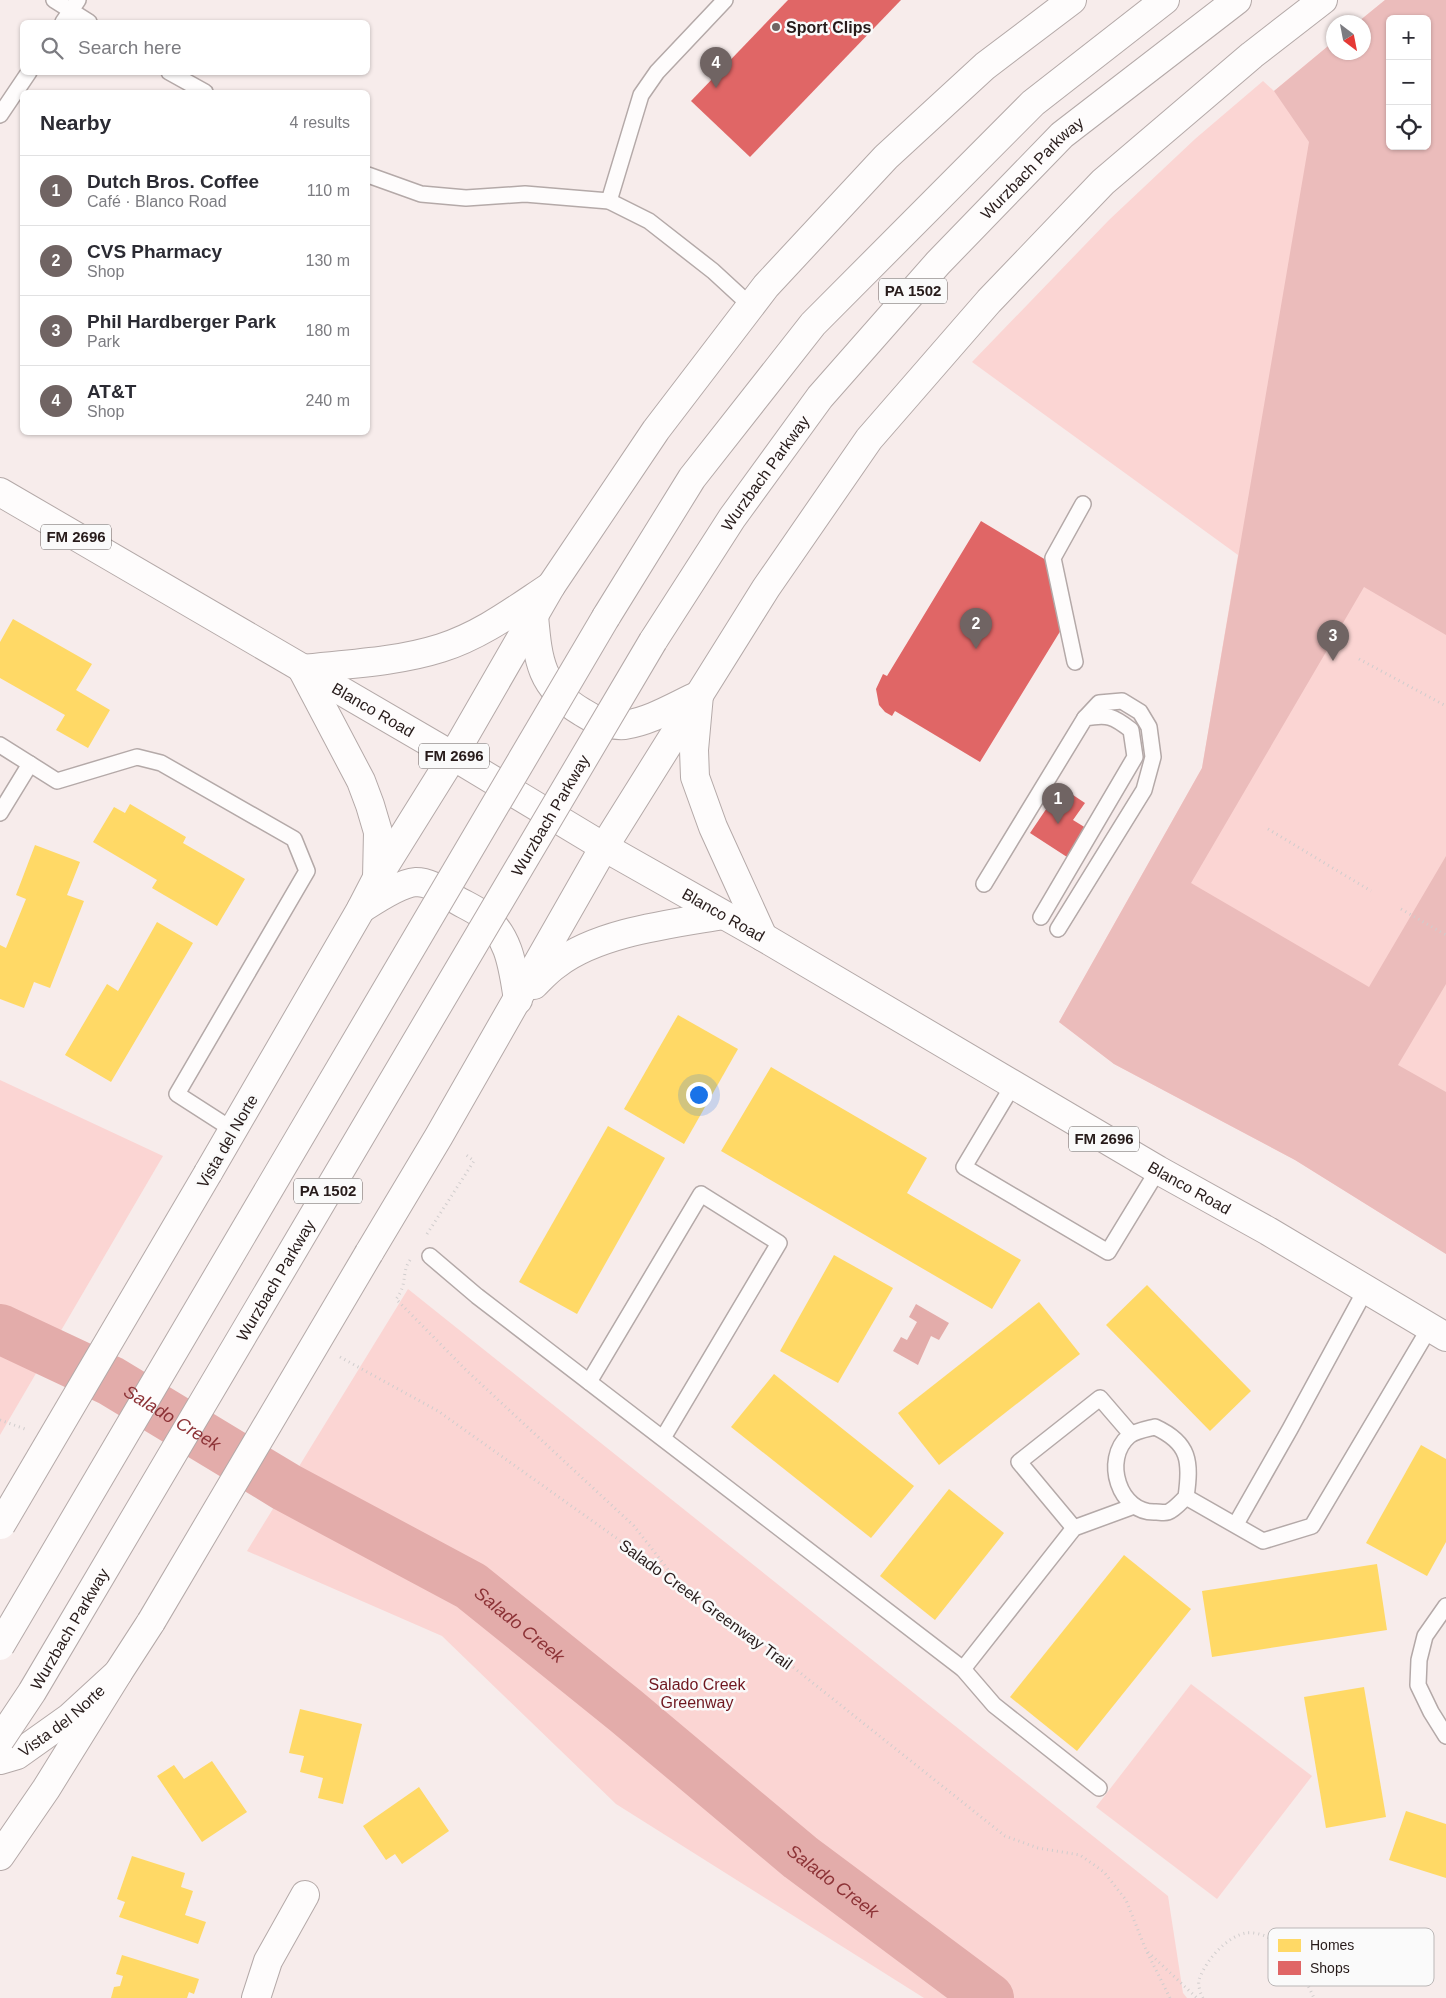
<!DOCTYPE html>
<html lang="en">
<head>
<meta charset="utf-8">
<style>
	:root { --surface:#fff; --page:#f7f7f7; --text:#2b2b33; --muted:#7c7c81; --line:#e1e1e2; --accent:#706463 }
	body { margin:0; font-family:Arial,sans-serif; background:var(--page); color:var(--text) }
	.controls { position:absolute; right:15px; top:15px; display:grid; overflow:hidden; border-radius:8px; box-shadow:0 1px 4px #0004 }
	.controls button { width:45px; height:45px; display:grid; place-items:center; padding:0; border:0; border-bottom:1px solid var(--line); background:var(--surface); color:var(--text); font:25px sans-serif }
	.compass { position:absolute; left:1326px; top:15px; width:45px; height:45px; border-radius:50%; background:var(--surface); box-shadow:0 1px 4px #0004; rotate:148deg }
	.you { position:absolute; left:698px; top:1094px; width:18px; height:18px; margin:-12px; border:4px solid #fff; border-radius:50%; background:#1a73e8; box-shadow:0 0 0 8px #1a73e833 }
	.badge { display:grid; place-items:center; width:32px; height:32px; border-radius:50%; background:var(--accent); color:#fff; font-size:16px; font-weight:700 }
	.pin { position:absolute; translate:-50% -41px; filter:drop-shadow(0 1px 2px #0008) }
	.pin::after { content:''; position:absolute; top:26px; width:18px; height:15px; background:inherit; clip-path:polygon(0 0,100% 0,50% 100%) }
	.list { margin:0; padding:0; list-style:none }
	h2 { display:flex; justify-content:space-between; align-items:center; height:65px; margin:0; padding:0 20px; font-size:21px }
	h2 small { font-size:16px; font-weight:400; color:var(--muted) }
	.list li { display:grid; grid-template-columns:32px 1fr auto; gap:15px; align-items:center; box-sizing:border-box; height:70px; padding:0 20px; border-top:1px solid var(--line) }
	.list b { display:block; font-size:19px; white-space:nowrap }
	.list p { margin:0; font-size:16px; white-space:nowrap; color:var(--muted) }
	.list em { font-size:16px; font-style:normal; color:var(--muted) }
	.icon { flex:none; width:28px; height:28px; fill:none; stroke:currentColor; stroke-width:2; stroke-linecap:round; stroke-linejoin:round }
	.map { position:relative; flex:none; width:1446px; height:1998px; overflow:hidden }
	.search { position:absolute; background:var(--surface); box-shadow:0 1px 4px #0004; left:20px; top:20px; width:350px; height:55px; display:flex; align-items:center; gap:12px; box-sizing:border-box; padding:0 18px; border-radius:8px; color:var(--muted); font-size:19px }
	.panel { position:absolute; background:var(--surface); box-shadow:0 1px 4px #0004; left:20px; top:90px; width:350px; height:345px; border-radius:8px }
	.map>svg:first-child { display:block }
	.green { fill:#fbd5d3; fill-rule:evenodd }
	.forest { fill:#ebbcbb; fill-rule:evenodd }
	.water { fill:#e3acaa }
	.homes { fill:#ffd966 }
	.shops { fill:#e06666 }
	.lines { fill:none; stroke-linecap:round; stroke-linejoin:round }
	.river { stroke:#e3acaa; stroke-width:50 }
	.service-casing { stroke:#b4a9a8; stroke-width:18 }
	.minor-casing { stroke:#b4a9a8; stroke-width:30 }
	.tertiary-casing { stroke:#b4a9a8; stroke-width:30 }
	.primary-casing { stroke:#b4a9a8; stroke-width:30 }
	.motorway-casing { stroke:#b4a9a8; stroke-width:30 }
	.path { stroke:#d0cdcd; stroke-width:3; stroke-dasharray:1 4; stroke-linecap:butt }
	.service { stroke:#fefcfc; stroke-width:15 }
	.minor { stroke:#fefcfc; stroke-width:28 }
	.tertiary { stroke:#fefcfc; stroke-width:28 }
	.primary { stroke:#fefcfc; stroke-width:28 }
	.motorway { stroke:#fefcfc; stroke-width:28 }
	.tertiary-bridge-casing { stroke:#b4a9a8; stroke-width:30; stroke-linecap:butt }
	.motorway-bridge-casing { stroke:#b4a9a8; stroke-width:30; stroke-linecap:butt }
	.tertiary-bridge { stroke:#fefcfc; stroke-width:28 }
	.motorway-bridge { stroke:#fefcfc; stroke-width:28 }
	.poi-dot { fill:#706463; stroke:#fafafa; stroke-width:2 }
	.labels { text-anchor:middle; stroke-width:5; stroke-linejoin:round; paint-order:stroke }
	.shield { fill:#fafafa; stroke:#665e5d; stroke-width:1 }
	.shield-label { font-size:15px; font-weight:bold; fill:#271b1a }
	.poi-label { font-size:16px; font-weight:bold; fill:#271b1a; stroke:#fafafa; text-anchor:start }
	.street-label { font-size:16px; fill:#271b1a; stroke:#fafafa }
	.park-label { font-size:16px; fill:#6f171f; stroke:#fafafa }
	.water-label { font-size:18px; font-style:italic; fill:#8d3337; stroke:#fafafa }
	.key { fill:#fafafa; stroke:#bbb7b7; stroke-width:1 }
	.key-label { font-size:14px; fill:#271b1a }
</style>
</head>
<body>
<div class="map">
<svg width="1446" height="1998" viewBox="0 0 1446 1998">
	<rect width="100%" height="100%" fill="#f7eceb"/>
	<g class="green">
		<path d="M 1385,0 L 1446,0 L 1446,1254 L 1295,1160 L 1114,1064 L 1059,1022 L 1202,768 L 1238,555 L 972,362 L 1109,220 L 1195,139 L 1263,81 L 1274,91 L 1333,42 L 1334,52 L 1364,52 L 1364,22 L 1358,22 ZM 1390,19 L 1427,19 L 1427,146 L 1390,146 Z"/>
		<polygon points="0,1080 163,1156 0,1435"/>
		<polygon points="408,1289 1168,1896 1183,1993 1187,1998 924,1998 616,1804 442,1636 247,1551"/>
		<polygon points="1191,1684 1312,1776 1217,1899 1096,1807"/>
	</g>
	<path class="forest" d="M 1385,0 L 1446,0 L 1446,635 L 1364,587 L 1191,883 L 1369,987 L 1446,856 L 1446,984 L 1398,1065 L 1446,1092 L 1446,1254 L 1295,1160 L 1114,1064 L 1059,1022 L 1202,768 L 1309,142 L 1274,91 L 1333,42 L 1334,52 L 1364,52 L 1364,22 L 1358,22 ZM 1390,19 L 1427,19 L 1427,146 L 1390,146 Z"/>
	<polygon class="water" points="916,1304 949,1323 939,1340 931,1336 918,1365 893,1351 901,1337 907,1340 917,1322 909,1317"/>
	<g class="homes">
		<polygon points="13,619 92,664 76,690 110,710 88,748 56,730 65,715 0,678 0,642"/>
		<polygon points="130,804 186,837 183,843 245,879 217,926 152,888 157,880 93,842 114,807 125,813"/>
		<polygon points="35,845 80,862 67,895 84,901 50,988 34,982 24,1008 0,999 0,945 6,948 26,899 16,895"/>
		<polygon points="157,922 193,943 111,1082 65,1055 107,984 118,991"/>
		<polygon points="678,1015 738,1049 684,1144 624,1109"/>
		<polygon points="771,1067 927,1158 907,1193 1021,1260 992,1309 721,1151"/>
		<polygon points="608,1126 665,1158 577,1314 519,1282"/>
		<polygon points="834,1255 893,1288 838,1383 780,1351"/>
		<polygon points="1147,1285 1251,1391 1210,1431 1106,1325"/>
		<polygon points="1039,1302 1080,1354 939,1465 898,1413"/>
		<polygon points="774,1374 914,1486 871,1538 731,1427"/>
		<polygon points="1421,1445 1446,1459 1446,1542 1427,1576 1366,1543"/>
		<polygon points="949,1489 1004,1533 935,1620 880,1576"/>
		<polygon points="1124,1555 1191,1609 1077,1751 1010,1697"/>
		<polygon points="1377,1564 1387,1630 1212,1657 1202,1591"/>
		<polygon points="1364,1687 1386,1817 1326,1828 1304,1697"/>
		<polygon points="300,1709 362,1724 343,1804 318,1798 323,1778 300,1772 304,1756 289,1753"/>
		<polygon points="212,1761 247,1812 202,1842 157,1776 174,1765 184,1779"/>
		<polygon points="419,1787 449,1831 402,1864 395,1854 386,1860 363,1826"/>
		<polygon points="1406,1811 1446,1824 1446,1878 1389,1860"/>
		<polygon points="132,1856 185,1873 181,1887 193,1891 185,1915 206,1922 198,1944 119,1917 125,1902 117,1899"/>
		<polygon points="122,1955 199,1979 194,1994 189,1992 187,1998 111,1998 114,1987 120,1986 123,1976 116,1974"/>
	</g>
	<g class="shops">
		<polygon points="788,0 901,0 750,157 691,101"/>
		<polygon points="981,521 1046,560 1064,625 980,762 895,711 892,716 885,712 879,705 876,689 883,674 887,676"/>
		<polygon points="1061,787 1085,803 1073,820 1086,828 1067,857 1030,833"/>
	</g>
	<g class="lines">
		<path class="river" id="s1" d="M 0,1329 L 111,1381 L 286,1487 L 471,1586 L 626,1711 L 800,1857 L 989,1998"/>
		<defs>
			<g id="service">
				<polyline points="54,0 89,22"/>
				<polyline points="63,22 78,0"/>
				<polyline points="169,72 205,92"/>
				<polyline points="0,115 29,72"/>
				<polyline points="368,175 421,194 466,198 525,194 609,201 649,221 713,271 751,306"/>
				<polyline points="609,201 641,95 657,72 725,0"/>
				<polyline points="1075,662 1053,558 1083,504"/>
				<polyline points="0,745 57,781 137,757 161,763 294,839 307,871 177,1094 233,1130"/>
				<polyline points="0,813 30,764"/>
				<path d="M 984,884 L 1085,718 C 1108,714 1113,716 1131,730 L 1135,757 L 1041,917"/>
				<polyline points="1058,929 1144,790 1153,757 1149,727 1140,712 1122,701 1099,703 1085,718"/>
				<polyline points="1013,1085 964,1167 1108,1252 1158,1170"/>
				<polyline points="430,1256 477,1296 963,1669 994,1705 1099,1788"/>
				<polyline points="589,1382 701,1194 779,1243 663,1438"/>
				<path d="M 1155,1427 C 1190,1443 1191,1462 1186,1497 C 1181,1502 1174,1510 1168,1512 C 1165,1513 1159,1512 1156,1512 C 1119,1514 1102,1459 1129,1436 C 1135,1431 1147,1429 1155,1427 Z"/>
				<polyline points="1186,1497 1263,1541 1312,1526 1430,1327"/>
				<polyline points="1236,1524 1290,1429 1366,1289"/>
				<polyline points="1074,1528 1019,1462 1100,1398 1131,1434"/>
				<polyline points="1446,1606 1425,1636 1419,1660 1418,1685 1431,1712 1446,1736"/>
				<polyline points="963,1669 1074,1528 1134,1506"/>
			</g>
			<polyline id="minor" points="256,1998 268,1961 305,1895"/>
			<g id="tertiary">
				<polyline points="302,669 361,781 370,805 378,832 377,878"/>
				<path d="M 361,909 C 375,900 400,883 416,882 C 431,882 443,892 455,899 C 463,904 473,908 481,914 C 510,935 513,968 518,1000"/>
				<path d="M 534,985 C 541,978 548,970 557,964 C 599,932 671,924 723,915"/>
				<polyline points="208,1173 361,909 377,878 453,756"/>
				<polyline points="369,1253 439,1136 604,847"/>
				<path id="s2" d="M 0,1760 L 17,1755 L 69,1718 L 118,1673 L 151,1622"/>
			</g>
			<g id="primary">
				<path id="s3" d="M 0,492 L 453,756 L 604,847 L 763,937 L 1158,1170 L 1268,1231 L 1446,1337"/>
				<path d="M 302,669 C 348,664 397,662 441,648 C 482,635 516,609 551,586"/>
				<polyline points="699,695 694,750 695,777 713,827 763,937"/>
			</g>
			<g id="motorway">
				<path d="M 534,616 C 538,660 540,687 582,712 C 594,720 610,726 625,725 C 651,721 675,706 699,695"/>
				<polyline points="606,617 692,478 813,324 1033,103 1165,0"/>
				<path id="s4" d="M 653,641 L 732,518 L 820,397 L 938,263 L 1062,135 L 1237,0"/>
				<polyline points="453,756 551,586 656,430 766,286 886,157 985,66 1072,0"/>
				<polyline points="604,847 766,588 869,439 989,301 1103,182 1252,55 1323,0"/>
				<polyline points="0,1856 46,1789 118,1673"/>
			</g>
		</defs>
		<use href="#service" class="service-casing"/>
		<use href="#minor" class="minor-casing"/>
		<use href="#tertiary" class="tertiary-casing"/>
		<use href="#primary" class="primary-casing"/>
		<use href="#motorway" class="motorway-casing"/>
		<g class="path">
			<polyline points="1359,659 1446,706"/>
			<polyline points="1268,829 1371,891"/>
			<polyline points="1401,909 1446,935"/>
			<polyline points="427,1234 474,1161 465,1154"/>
			<path d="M 410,1260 C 401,1273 408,1284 396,1299 L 466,1370 L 634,1526 L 677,1581"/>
			<polyline points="340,1357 438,1411 754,1636 1005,1836 1038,1848 1080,1855 1104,1872 1126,1900 1146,1950 1170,1998"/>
			<polyline points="0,1420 25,1429"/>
			<polyline points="1148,1952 1197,1998"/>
			<path d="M 1203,1998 C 1200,1993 1198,1985 1199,1980 C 1205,1961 1227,1936 1246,1933 C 1251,1932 1261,1934 1265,1936 C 1289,1946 1304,1976 1314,1998"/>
		</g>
		<use href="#service" class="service"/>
		<use href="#minor" class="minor"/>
		<use href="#tertiary" class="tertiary"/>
		<use href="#primary" class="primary"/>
		<use href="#motorway" class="motorway"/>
		<defs>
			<g id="tertiary-bridge">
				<polyline points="1,1525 208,1173"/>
				<polyline points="151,1622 369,1253"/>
			</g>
			<g id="motorway-bridge">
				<polyline points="0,1646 606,617"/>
				<path id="s5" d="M 0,1740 L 32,1692 L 653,641"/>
			</g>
		</defs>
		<use href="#tertiary-bridge" class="tertiary-bridge-casing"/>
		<use href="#motorway-bridge" class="motorway-bridge-casing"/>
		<use href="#tertiary-bridge" class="tertiary-bridge"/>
		<use href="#motorway-bridge" class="motorway-bridge"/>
	</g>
	<circle class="poi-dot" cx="776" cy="27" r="5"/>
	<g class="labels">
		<g class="shield">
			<rect x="879" y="278.5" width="68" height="25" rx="4"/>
			<rect x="41" y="524.5" width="70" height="25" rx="4"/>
			<rect x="419" y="743.5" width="70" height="25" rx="4"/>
			<rect x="1069" y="1126.5" width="70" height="25" rx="4"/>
			<rect x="294" y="1178.5" width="68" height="25" rx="4"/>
		</g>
		<g class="shield-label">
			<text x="913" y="296">PA 1502</text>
			<text x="76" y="542">FM 2696</text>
			<text x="454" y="761">FM 2696</text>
			<text x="1104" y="1144">FM 2696</text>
			<text x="328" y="1196">PA 1502</text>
		</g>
		<g class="poi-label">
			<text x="786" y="33">Sport Clips</text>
		</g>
		<g class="street-label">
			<text dy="6" stroke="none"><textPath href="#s4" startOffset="608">Wurzbach Parkway</textPath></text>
			<text dy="6" stroke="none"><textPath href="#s4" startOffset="202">Wurzbach Parkway</textPath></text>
			<text dy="6" stroke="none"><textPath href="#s3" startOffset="432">Blanco Road</textPath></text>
			<text dy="6" stroke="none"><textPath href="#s5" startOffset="1076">Wurzbach Parkway</textPath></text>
			<text dy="6" stroke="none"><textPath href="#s3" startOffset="838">Blanco Road</textPath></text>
			<text transform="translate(227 1141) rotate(-60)" y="6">Vista del Norte</text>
			<text dy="6" stroke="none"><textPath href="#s3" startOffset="1378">Blanco Road</textPath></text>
			<text dy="6" stroke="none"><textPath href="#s5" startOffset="536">Wurzbach Parkway</textPath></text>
			<text transform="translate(706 1604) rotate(36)" y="6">Salado Creek Greenway Trail</text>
			<text dy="6" stroke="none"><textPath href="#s5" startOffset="131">Wurzbach Parkway</textPath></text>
			<text dy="6" stroke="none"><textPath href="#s2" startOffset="74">Vista del Norte</textPath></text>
		</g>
		<g class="park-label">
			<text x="697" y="1690">Salado Creek<tspan x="697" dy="18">Greenway</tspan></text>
		</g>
		<g class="water-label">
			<text dy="6" stroke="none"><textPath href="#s1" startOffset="194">Salado Creek</textPath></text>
			<text dy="6" stroke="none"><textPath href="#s1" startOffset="599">Salado Creek</textPath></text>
			<text dy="6" stroke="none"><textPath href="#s1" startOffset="1004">Salado Creek</textPath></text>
		</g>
	</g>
	<rect x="1268" y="1928" width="166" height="58" rx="8" class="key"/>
	<rect x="1278" y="1939" width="23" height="13" fill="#ffd966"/>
	<rect x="1278" y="1961" width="23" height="14" fill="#e06666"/>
	<g class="key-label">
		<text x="1310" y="1950">Homes</text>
		<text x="1310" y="1973">Shops</text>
	</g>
</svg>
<div class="controls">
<button>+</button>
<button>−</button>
<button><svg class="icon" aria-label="locate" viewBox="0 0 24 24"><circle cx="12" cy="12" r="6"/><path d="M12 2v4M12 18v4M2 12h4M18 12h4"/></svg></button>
</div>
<svg class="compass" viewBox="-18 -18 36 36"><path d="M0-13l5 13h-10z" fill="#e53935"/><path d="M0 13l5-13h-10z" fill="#7c7c81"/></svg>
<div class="you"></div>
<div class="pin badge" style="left:1058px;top:824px">1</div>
<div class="pin badge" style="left:976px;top:649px">2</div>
<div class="pin badge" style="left:1333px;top:661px">3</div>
<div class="pin badge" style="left:716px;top:88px">4</div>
<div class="search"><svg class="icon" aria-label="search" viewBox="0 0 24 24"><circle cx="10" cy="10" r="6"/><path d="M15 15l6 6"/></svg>Search here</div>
<section class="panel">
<h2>Nearby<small>4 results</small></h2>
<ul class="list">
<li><span class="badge">1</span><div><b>Dutch Bros. Coffee</b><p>Café · Blanco Road</p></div><em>110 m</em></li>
<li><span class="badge">2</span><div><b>CVS Pharmacy</b><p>Shop</p></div><em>130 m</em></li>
<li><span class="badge">3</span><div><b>Phil Hardberger Park</b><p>Park</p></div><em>180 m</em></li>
<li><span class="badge">4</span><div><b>AT&amp;T</b><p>Shop</p></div><em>240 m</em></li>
</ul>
</section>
</div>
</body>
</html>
